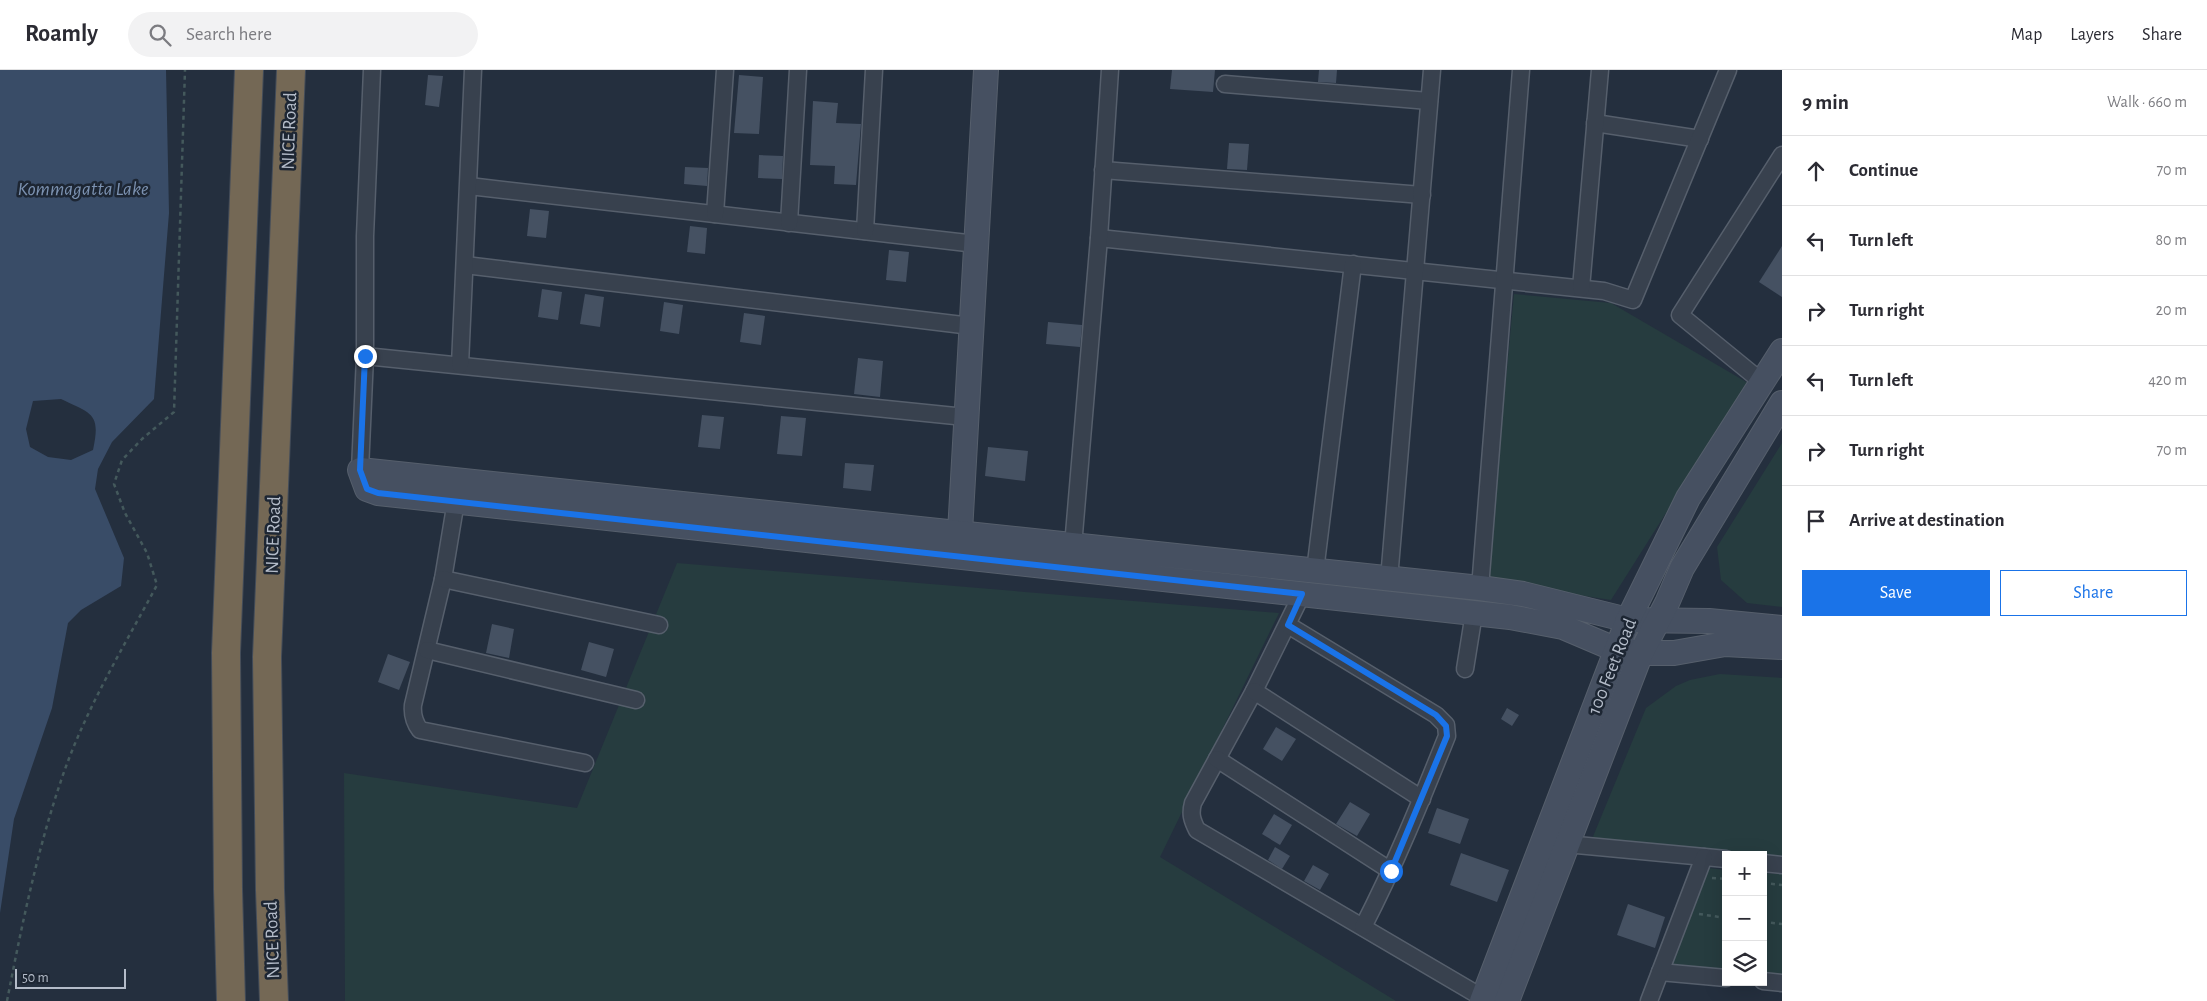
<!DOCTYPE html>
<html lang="en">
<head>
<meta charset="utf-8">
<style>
	:root { --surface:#fff; --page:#f2f2f3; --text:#2b2b33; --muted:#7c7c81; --line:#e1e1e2; --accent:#1a73e8 }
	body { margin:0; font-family:"Alegreya Sans",sans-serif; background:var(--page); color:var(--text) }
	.controls { position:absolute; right:15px; bottom:15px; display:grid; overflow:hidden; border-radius:0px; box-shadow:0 5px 20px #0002 }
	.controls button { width:45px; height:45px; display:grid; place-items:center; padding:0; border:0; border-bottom:1px solid var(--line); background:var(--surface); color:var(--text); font:25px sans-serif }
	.scale { position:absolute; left:15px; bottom:12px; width:111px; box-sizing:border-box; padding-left:5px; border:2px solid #b4bcc9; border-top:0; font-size:14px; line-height:18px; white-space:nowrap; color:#b4bcc9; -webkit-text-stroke:4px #1d2633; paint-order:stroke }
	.stop { position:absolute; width:15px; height:15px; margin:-11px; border:4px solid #1a73e8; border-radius:50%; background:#fff }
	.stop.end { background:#1a73e8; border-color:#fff; box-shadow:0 1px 5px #0008 }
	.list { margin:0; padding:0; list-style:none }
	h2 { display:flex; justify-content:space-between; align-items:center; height:65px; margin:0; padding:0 20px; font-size:21px }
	h2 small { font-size:16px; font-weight:400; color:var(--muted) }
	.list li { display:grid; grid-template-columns:32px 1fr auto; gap:15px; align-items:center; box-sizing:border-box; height:70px; padding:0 20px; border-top:1px solid var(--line) }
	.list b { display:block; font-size:19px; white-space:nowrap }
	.list em { font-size:16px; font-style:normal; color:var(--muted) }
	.actions { display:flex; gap:10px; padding:15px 20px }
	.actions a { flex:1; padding:11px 0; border:1px solid var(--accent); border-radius:0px; text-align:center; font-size:18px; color:var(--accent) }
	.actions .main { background:var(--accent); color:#fff }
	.icon { flex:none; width:28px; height:28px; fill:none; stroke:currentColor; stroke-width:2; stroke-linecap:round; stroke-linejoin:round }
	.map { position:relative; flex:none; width:1782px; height:931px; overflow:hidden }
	header { display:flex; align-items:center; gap:30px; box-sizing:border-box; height:70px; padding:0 25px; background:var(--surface); border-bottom:1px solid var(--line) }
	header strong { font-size:24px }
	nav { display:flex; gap:28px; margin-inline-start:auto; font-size:18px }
	.search { width:350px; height:45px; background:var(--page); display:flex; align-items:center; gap:12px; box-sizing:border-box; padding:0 18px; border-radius:28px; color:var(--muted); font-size:19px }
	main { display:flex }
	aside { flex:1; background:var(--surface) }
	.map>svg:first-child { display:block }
	.green { fill:#263c3f }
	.water { fill:#394c67; fill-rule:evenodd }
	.building { fill:#455162 }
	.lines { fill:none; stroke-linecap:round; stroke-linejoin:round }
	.street-casing { stroke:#565f6c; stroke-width:19 }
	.secondary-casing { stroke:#565f6c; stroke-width:26 }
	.highway-casing { stroke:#434c59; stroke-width:30 }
	.path { stroke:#44595c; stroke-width:2.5; stroke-dasharray:4 4; stroke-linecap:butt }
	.street { stroke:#38414e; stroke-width:16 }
	.secondary { stroke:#465061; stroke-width:24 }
	.highway { stroke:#746855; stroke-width:28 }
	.route { stroke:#1a73e8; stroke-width:6 }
	.labels { text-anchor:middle; stroke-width:5; stroke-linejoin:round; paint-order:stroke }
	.street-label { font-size:19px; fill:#b4bcc9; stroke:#1d2633 }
	.water-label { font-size:20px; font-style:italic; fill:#7c92b1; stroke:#1d2633 }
</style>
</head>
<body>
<header>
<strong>Roamly</strong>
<div class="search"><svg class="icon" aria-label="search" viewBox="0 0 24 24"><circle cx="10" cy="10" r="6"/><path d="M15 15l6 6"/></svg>Search here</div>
<nav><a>Map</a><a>Layers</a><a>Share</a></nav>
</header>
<main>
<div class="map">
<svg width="1782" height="931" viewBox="0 0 1782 931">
	<rect width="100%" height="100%" fill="#242f3e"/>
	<g class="green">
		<polygon points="1514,224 1611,233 1748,313 1611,530 1487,511"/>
		<polygon points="1782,373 1782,537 1747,533 1721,510 1717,477"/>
		<polygon points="677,493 1279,543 1160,787 1396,931 345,931 344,703 577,738"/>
		<polygon points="1720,604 1782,608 1782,786 1592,769 1646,638 1676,616 1690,610"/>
		<polygon points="1709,798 1726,800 1726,902 1669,897"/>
		<polygon points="1763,803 1782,804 1782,907 1763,905"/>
	</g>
	<path class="water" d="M 0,0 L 166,0 L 169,143 L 154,329 L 112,372 L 98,399 L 95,419 L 124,488 L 121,516 L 81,540 L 68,553 L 52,638 L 14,749 L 0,843 ZM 61,329 C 92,344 101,343 93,380 L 71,390 L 48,387 L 30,377 L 26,359 L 33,331 Z"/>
	<g class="building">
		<polygon points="1172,0 1215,0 1213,22 1170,19"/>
		<polygon points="1319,0 1337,0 1336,13 1318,12"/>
		<polygon points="428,5 443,6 439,37 425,35"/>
		<polygon points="739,5 763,7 759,64 734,63"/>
		<polygon points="813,31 838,33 836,53 861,54 856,115 834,114 835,96 810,95"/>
		<polygon points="1229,73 1249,74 1247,100 1227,99"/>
		<polygon points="759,85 783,86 782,109 758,108"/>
		<polygon points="685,97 708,98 707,116 684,114"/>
		<polygon points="530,139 549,141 546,168 527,166"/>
		<polygon points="690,156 707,158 705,184 687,182"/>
		<polygon points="1782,176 1782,227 1759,212"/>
		<polygon points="889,180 909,182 906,212 886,210"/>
		<polygon points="542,219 562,222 558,250 538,247"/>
		<polygon points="585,224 604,227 600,257 580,254"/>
		<polygon points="664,232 683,235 679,264 660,261"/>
		<polygon points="744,243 765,246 761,275 740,272"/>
		<polygon points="1048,252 1082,255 1080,277 1046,274"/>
		<polygon points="858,288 883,291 880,327 854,324"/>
		<polygon points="702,345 724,347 720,379 698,377"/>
		<polygon points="781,346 806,348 802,386 777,384"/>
		<polygon points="988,377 1028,381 1025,411 985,406"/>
		<polygon points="845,393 874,395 871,421 843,418"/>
		<polygon points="492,554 514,559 509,588 486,583"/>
		<polygon points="589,572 614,579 606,607 581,600"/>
		<polygon points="388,584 410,592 399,620 378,612"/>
		<polygon points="1507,638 1519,645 1512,656 1501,649"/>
		<polygon points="1276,657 1296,669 1282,691 1263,679"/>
		<polygon points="1350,732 1370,744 1357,766 1336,754"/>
		<polygon points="1437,738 1469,749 1460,774 1428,763"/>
		<polygon points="1274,744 1292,755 1280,775 1262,764"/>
		<polygon points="1275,777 1290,786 1282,799 1268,790"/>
		<polygon points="1461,783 1509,800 1497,832 1450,815"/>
		<polygon points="1313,795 1329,804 1320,820 1304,811"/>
		<polygon points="1628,834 1665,847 1655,878 1617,865"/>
	</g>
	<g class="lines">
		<defs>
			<g id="street">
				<polyline points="1225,14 1429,31"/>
				<polyline points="1595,53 1700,69"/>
				<polyline points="1103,100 1422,125"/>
				<polyline points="469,116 976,174"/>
				<polyline points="715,144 725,0"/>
				<polyline points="789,153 798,0"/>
				<polyline points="865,161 874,0"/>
				<polyline points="1099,168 1604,221 1633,230 1728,0"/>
				<polyline points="465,195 971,256"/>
				<polyline points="1581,218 1600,0"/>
				<polyline points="365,286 965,347"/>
				<polyline points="460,295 473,0"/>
				<polyline points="1762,312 1680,245 1782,85"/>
				<polyline points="360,400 365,286 365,166 372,0"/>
				<path d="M 456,431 L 443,509 L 413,635 C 412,645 414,652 420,660 L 585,693"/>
				<polyline points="1073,476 1099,168 1110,0"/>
				<polyline points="1315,501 1353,194"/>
				<polyline points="443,509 659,555"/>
				<polyline points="1389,509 1432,0"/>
				<polyline points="1480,518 1521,0"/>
				<path d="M 1302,524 L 1254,621 L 1193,733 C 1190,744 1192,750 1197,760 L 1483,928"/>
				<path d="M 1288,555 L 1436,645 L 1446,655 L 1447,666 C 1421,731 1395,795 1363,857"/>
				<polyline points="427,580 636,630"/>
				<polyline points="1465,599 1474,543"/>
				<polyline points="1254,621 1422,729"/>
				<polyline points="1217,689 1391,801"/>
				<polyline points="1566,774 1726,789"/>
				<polyline points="1763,793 1782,795"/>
				<polyline points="1660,902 1726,908"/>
				<polyline points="1763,911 1782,913"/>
				<polyline points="1649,931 1704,787"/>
			</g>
			<g id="secondary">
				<polyline points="959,480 986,0"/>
				<polyline points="1782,558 1709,551 1628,550 1523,524 1480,518 360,400 367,419 378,423 1510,547 1563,557 1617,580 1641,583 1674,583 1725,574 1782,577"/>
				<polyline points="1482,931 1628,550 1688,428 1782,281"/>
				<polyline points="1507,931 1641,583 1667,533 1682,498 1782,333"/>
			</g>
			<g id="highway">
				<polyline points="231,931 228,819 226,583 249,0"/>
				<polyline points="274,931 270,820 267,587 291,0"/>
			</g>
		</defs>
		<use href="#street" class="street-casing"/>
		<use href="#secondary" class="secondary-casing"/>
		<use href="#highway" class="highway-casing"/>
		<g class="path">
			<polyline points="1712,808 1726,809"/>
			<polyline points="1763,813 1782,815"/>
			<polyline points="1699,844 1726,848"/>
			<polyline points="1763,852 1782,854"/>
			<path d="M 7,931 C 22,854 38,776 64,702 C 87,637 124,576 157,515 L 147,483 L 125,443 L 114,414 L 122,390 L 142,369 L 174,342 L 185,0"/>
		</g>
		<use href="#street" class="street"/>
		<use href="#secondary" class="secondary"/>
		<use href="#highway" class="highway"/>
	</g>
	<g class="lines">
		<polyline class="route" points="365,286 360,400 367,419 378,423 1302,524 1288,555 1436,645 1446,656 1447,666 1391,801"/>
	</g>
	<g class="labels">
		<g class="street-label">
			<text transform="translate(288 61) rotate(-88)" y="7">NICE Road</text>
			<text transform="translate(272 465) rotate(-88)" y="7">NICE Road</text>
			<text transform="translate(1611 596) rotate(-68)" y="7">100 Feet Road</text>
			<text transform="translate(271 870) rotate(-92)" y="7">NICE Road</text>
		</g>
		<g class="water-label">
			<text x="83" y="125">Kommagatta Lake</text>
		</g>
	</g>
</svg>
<div class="controls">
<button>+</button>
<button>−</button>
<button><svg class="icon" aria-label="layers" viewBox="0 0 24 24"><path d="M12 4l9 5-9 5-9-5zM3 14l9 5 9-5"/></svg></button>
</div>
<div class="scale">50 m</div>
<div class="stop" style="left:1391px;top:801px"></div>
<div class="stop end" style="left:365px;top:286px"></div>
</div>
<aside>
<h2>9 min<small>Walk · 660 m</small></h2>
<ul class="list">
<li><svg class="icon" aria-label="ahead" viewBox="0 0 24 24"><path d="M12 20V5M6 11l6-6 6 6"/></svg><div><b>Continue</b></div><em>70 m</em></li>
<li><svg class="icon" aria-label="left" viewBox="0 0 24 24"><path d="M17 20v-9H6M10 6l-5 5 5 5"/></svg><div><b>Turn left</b></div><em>80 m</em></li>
<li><svg class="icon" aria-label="right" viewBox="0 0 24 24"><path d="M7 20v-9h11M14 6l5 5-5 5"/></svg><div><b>Turn right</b></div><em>20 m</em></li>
<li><svg class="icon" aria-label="left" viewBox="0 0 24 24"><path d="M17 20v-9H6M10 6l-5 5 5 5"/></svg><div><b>Turn left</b></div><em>420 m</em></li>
<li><svg class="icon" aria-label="right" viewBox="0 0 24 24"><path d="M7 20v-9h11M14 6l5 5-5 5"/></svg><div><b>Turn right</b></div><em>70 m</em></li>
<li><svg class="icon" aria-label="arrive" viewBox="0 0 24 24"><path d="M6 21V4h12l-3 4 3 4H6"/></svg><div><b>Arrive at destination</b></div></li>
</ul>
<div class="actions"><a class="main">Save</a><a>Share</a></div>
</aside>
</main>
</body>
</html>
